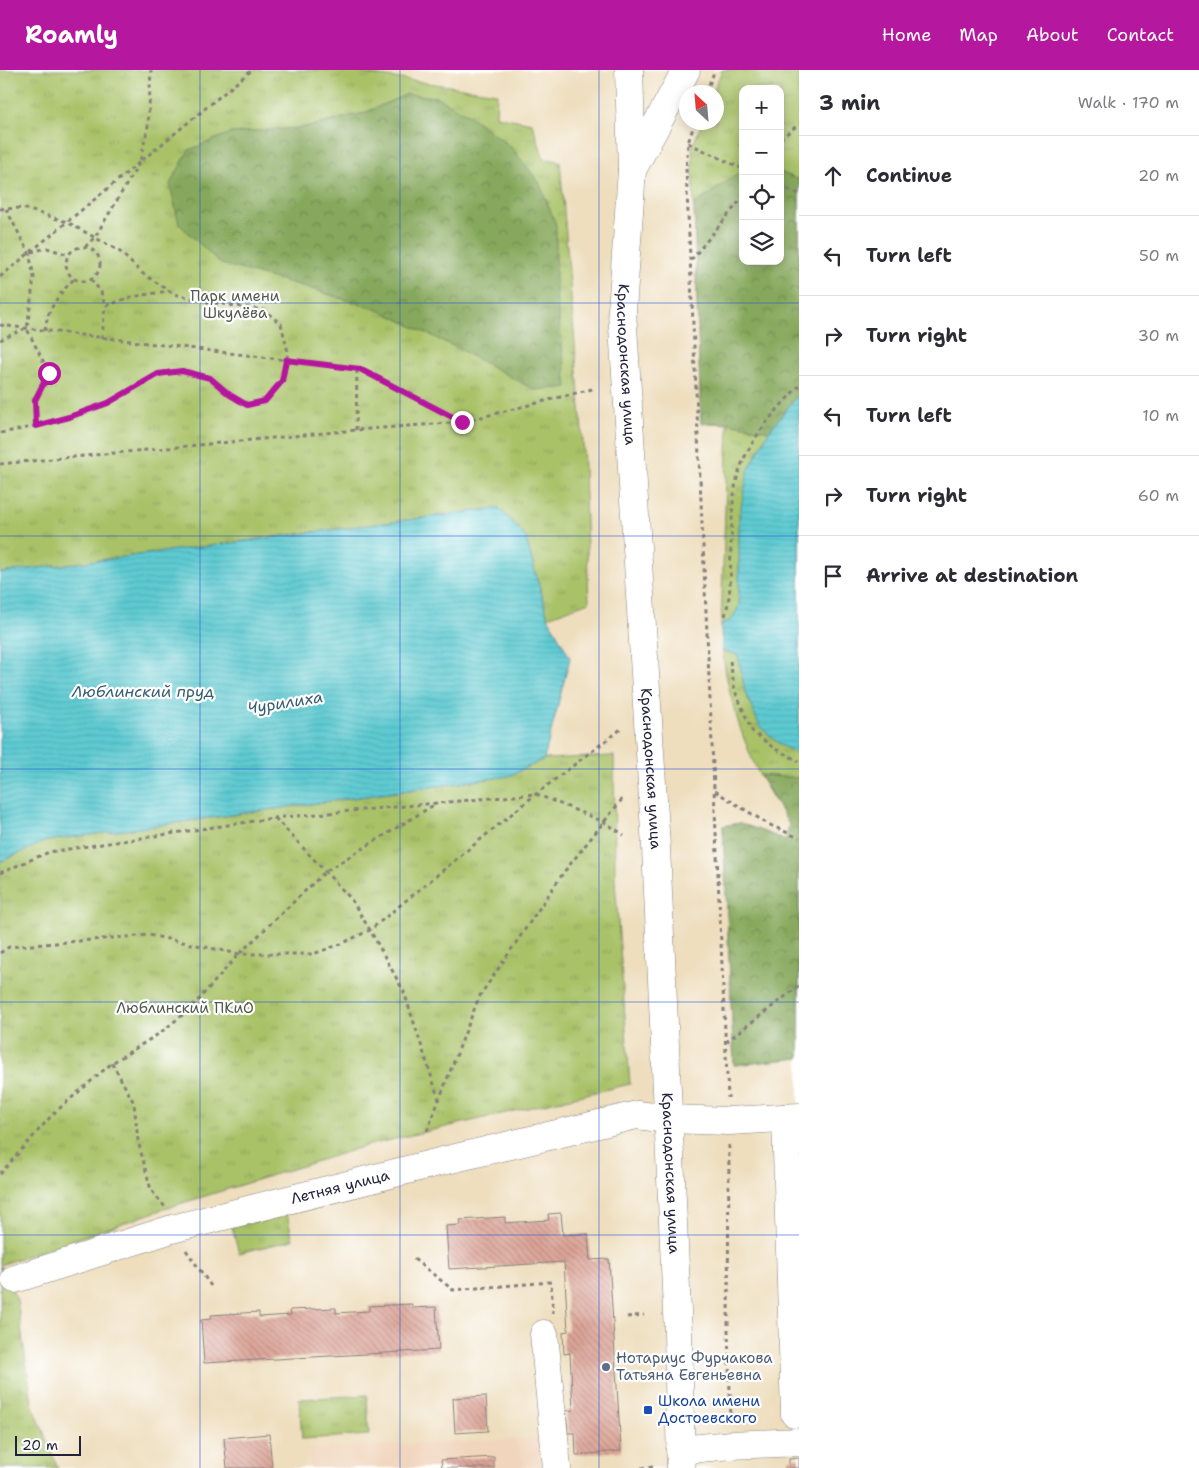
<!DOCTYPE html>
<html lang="en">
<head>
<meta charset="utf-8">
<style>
	:root { --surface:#fff; --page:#f7f7f7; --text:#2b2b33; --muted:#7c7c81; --line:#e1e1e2; --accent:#b5179e }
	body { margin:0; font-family:"Shantell Sans",sans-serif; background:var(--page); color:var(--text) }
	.controls { position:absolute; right:15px; top:15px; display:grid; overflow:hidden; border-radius:10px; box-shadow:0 2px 12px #0003 }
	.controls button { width:45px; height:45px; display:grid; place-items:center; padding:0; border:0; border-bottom:1px solid var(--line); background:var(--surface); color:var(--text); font:25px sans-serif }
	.compass { position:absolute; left:679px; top:15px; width:45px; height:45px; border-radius:50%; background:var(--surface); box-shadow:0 2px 12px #0003; rotate:334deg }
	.scale { position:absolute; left:15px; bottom:12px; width:66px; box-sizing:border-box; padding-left:5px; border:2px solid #22223b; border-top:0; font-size:14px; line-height:18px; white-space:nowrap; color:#22223b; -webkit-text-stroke:4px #fff; paint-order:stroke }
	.stop { position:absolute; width:15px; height:15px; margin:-11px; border:4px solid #b5179e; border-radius:50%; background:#fff }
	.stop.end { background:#b5179e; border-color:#fff; box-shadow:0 1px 5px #0008 }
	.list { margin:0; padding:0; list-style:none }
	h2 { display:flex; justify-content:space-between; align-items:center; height:65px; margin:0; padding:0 20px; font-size:21px }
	h2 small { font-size:16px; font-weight:400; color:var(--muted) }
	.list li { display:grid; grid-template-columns:32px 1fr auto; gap:15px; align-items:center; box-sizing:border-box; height:80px; padding:0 20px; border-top:1px solid var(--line) }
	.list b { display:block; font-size:19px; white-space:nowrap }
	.list em { font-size:16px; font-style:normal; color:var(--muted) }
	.icon { flex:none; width:28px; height:28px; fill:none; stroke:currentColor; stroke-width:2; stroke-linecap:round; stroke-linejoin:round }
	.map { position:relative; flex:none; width:799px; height:1398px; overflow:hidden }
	header { display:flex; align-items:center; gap:30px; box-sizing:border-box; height:70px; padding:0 25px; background:var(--accent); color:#fff }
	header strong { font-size:24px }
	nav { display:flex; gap:28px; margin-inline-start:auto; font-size:18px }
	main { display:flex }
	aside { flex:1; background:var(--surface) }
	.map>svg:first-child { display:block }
	.built { fill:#f1d5bd }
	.grass { fill:url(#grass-tufts); stroke:#667252; fill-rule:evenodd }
	.forest { fill:url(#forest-crowns); stroke:#54654c }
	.water { fill:url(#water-rules); stroke:#407686 }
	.building { fill:url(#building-back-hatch) }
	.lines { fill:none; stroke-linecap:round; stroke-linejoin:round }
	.minor-casing { stroke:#88807c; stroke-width:29 }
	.major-casing { stroke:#88807c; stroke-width:29 }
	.path { stroke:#88807c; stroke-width:3; stroke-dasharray:4 4; stroke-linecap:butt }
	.minor { stroke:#fff; stroke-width:28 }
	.major { stroke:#fff; stroke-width:28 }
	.route { stroke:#b5179e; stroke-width:6 }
	.grid { fill:none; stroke:#1d4ed8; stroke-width:1; stroke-opacity:0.55 }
	.service-dot { fill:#5c6f8a; stroke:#fff; stroke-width:2 }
	.transit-dot { fill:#1a4fb4; stroke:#fff; stroke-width:2 }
	.labels { text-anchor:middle; stroke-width:4.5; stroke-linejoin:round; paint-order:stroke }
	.park-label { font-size:15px; fill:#515a4b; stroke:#fff }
	.street-label { font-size:15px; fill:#22223b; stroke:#fff }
	.service-label { font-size:15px; fill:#4e5e75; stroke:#fff; text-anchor:start }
	.transit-label { font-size:15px; fill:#164399; stroke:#fff; text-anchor:start }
	.water-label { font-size:16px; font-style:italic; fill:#375d70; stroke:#fff }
</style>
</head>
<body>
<header>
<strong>Roamly</strong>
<nav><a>Home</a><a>Map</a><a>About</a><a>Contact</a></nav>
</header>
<main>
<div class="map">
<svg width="799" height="1398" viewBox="0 0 799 1398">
	<defs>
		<pattern id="grass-tufts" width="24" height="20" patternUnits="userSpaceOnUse" patternTransform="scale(1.25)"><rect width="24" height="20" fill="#a9c268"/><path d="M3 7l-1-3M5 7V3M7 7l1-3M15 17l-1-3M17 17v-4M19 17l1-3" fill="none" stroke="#91a65b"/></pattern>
		<pattern id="forest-crowns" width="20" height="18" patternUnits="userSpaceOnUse" patternTransform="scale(1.25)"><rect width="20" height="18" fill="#86a85c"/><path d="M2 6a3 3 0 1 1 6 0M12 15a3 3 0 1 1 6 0" fill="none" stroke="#6d884d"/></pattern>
		<pattern id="water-rules" width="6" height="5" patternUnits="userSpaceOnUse" patternTransform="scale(1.25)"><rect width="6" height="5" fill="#5dcad1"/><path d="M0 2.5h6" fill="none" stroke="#51adb4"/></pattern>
		<pattern id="building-back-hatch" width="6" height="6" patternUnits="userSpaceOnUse" patternTransform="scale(1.25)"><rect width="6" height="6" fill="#dda598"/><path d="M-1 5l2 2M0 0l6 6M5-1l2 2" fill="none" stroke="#b3867d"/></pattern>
	</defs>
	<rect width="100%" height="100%" fill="#fff"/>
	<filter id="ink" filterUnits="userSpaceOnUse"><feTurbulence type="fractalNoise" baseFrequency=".02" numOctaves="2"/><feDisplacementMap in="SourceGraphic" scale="10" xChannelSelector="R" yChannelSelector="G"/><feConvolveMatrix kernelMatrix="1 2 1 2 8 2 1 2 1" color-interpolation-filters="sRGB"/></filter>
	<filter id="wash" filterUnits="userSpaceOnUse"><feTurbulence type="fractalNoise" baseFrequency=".0096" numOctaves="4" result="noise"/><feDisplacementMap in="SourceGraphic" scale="20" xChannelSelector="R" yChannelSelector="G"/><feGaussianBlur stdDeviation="1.12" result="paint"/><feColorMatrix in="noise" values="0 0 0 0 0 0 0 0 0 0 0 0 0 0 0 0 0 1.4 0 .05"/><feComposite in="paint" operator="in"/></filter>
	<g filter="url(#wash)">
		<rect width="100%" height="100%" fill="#eedebe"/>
		<polygon class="built" points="540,1368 541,1398 310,1398 309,1379"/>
		<g class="grass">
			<polygon points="0,0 352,0 366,4 497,23 496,46 532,53 544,89 560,91 583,373 589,532 548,547 525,466 499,438 0,503"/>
			<path d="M 722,0 L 799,0 L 799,988 L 734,995 L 723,756 L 740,753 L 786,770 L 789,754 C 779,737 768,721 759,704 C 737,658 722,606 721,555 L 728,354 L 701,353 L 692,77 L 702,53 L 716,52 L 716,22 L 713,22 ZM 743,19 L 780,19 L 780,191 L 743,191 Z"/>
			<polygon points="614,686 615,810 630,1014 369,1075 167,1138 0,1195 0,792 46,771 509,706 544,689"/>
			<polygon points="287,1144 293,1170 239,1183 232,1157"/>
			<polygon points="0,1196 17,1230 32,1333 58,1398 0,1398"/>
			<polygon points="367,1325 369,1365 302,1369 299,1329"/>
		</g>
		<g class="forest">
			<polygon points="407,24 437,27 467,44 511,77 539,112 556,155 556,225 567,317 535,320 457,278 381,241 302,216 221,194 179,154 170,114 189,80 230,63 308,57 364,43"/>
			<polygon points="743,100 743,191 780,191 780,102 799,110 799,324 769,361 728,353 701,353 694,135"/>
			<polygon points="760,705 799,708 799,988 734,995 723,756 740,753 786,770 789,754"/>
		</g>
		<g class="water">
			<polygon points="799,324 799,684 782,676 760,657 745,622 738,585 722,580 721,555 732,549 739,536 739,448 748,401 769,361"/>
			<polygon points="499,438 525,466 548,547 570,588 544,689 509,706 46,771 0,792 0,503"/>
		</g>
		<g id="blocks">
			<g class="building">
				<polygon points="561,1143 563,1165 588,1164 590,1190 609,1189 621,1381 576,1385 575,1363 568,1363 566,1341 573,1340 570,1283 564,1284 563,1262 568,1261 564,1192 449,1199 446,1156 461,1155 460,1150 505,1147 505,1153 549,1150 548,1144"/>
				<polygon points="412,1234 412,1238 436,1237 439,1280 204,1293 201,1250 211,1249 211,1245 259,1242 259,1247 291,1245 290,1240 336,1238 336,1243 369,1241 369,1236"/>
				<polygon points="486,1326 488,1361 455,1363 453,1328"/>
				<polygon points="269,1364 272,1398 227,1398 224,1368"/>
				<polygon points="494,1387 494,1398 442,1398 441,1390"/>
				<polygon points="799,1388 799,1398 789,1398 789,1389"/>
			</g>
		</g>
	</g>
	<g filter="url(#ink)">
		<use href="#blocks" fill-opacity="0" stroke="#88807c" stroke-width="1"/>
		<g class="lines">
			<defs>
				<g id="minor">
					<polyline points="632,100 686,0"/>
					<polyline points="786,1048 795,1344"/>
					<path id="s1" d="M 15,1209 L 172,1159 L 443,1091 L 637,1045 L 668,1049 L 729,1051 L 799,1047"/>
					<polyline points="544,1264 557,1398"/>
					<polyline points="680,1380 731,1375 799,1372"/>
				</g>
				<g id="major">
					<path id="s2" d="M 629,0 L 632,100 L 622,241 L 656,777 L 678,1263 L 681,1398"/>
				</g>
			</defs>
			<use href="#minor" class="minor-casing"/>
			<use href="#major" class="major-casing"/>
			<g class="path">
				<polyline points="706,22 715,0"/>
				<polyline points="695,52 688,73 686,99 728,1028"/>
				<polyline points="780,69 799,54"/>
				<polyline points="688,73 743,99"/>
				<polyline points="780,116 799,124"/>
				<polyline points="0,139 23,138 67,152 119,181 142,203 174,224 207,232 264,240 281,254 288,282 285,298 282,311 265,331 247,335 230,325 210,308 183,301 158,304 108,333 69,347 23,359 0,363"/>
				<polyline points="6,139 29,183 34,207 27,259 49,303 35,330 36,356"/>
				<polyline points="85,177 95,167 140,92 148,56 151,0"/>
				<circle cx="83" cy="194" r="17"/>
				<polyline points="31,182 47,178 69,185"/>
				<polyline points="691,190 743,127"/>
				<polyline points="0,207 252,0"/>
				<polyline points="91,209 101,222 105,236 131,227 168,221"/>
				<polyline points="0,255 360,299 462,352 596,318"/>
				<path d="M 45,261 C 47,239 59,224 74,209"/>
				<polyline points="102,268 105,236"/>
				<polyline points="0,270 24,259"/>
				<polyline points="356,360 357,299"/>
				<polyline points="0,394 356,360 461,352"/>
				<path d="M 725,546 C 732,522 730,499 731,474 C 732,454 732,424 738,405 C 748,370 775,341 799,316"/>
				<polyline points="730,591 735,621 752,661 775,679 799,691"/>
				<polyline points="715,721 768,754 799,768"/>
				<polyline points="275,748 351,829 370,860 404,922 439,1030"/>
				<polyline points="0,803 49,782 274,748 536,724 604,752 624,765"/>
				<polyline points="0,883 9,877 149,865 239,884 313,884 341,874 370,860 536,724 621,659"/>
				<polyline points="726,972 799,916"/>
				<polyline points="112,993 134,1033 138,1071 151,1120 165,1137"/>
				<polyline points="427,1061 479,927 564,802 623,728"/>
				<polyline points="729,1075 728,1261 731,1352"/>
				<polyline points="0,1104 53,1044 112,993 160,963 191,938 239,884 326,801 437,733"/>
				<polyline points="186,1180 211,1216"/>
				<polyline points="414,1189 453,1220 551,1212 553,1243"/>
				<polyline points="627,1247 644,1245"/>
				<polyline points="641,1398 654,1397"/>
			</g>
			<use href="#minor" class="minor"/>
			<use href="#major" class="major"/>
		</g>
	</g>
	<g class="lines" filter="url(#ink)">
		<polyline class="route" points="49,303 35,330 36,356 69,347 108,333 158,304 182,301 210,308 230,325 247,335 265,331 282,311 286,290 360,299 462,352"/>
	</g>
	<path class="grid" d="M 200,0 L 200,1398M 400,0 L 400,1398M 599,0 L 599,1398M 0,233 L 799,233M 0,466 L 799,466M 0,699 L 799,699M 0,932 L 799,932M 0,1165 L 799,1165"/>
	<circle class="service-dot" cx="606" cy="1297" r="5"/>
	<rect class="transit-dot" x="643" y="1335" width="10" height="10" rx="2.5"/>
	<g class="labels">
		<g class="park-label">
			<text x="235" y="231">Парк имени<tspan x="235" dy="17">Шкулёва</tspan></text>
			<text x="185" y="943">Люблинский ПКиО</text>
		</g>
		<g class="street-label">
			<text dy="5" stroke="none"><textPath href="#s2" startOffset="295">Краснодонская улица</textPath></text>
			<text dy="5" stroke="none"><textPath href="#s2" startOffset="700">Краснодонская улица</textPath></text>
			<text dy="5" stroke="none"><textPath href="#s2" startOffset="1105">Краснодонская улица</textPath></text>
			<text dy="5" stroke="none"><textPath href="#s1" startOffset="338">Летняя улица</textPath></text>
		</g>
		<g class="service-label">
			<text x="616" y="1293">Нотариус Фурчакова<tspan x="616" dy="17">Татьяна Евгеньевна</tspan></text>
		</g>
		<g class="transit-label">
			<text x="658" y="1336">Школа имени<tspan x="658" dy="17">Достоевского</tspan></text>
		</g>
		<g class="water-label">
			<text x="143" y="627">Люблинский пруд</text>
			<text transform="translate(285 632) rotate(-9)" y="6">Чурилиха</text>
		</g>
	</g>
</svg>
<div class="controls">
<button>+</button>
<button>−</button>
<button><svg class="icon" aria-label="locate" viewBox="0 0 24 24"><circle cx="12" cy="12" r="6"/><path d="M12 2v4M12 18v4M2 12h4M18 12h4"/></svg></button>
<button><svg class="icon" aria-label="layers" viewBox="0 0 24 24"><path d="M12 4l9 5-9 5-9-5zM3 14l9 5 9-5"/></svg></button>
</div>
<svg class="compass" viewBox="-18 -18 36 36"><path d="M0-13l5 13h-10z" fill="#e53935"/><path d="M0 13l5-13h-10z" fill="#7c7c81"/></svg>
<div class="scale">20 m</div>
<div class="stop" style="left:49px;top:303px"></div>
<div class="stop end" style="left:462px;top:352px"></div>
</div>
<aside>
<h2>3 min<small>Walk · 170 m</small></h2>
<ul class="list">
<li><svg class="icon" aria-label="ahead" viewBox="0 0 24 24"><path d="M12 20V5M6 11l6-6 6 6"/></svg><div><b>Continue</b></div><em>20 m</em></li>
<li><svg class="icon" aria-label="left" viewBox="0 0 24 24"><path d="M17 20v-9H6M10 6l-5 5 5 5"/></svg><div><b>Turn left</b></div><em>50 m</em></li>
<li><svg class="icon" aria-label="right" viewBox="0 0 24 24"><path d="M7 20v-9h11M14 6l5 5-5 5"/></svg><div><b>Turn right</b></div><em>30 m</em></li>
<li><svg class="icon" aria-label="left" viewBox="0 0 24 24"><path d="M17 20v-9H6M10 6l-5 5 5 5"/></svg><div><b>Turn left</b></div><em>10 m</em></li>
<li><svg class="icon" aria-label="right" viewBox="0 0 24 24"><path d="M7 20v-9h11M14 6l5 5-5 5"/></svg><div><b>Turn right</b></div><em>60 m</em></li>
<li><svg class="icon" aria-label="arrive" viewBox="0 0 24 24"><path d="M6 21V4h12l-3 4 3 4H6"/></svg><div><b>Arrive at destination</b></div></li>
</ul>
</aside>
</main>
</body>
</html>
